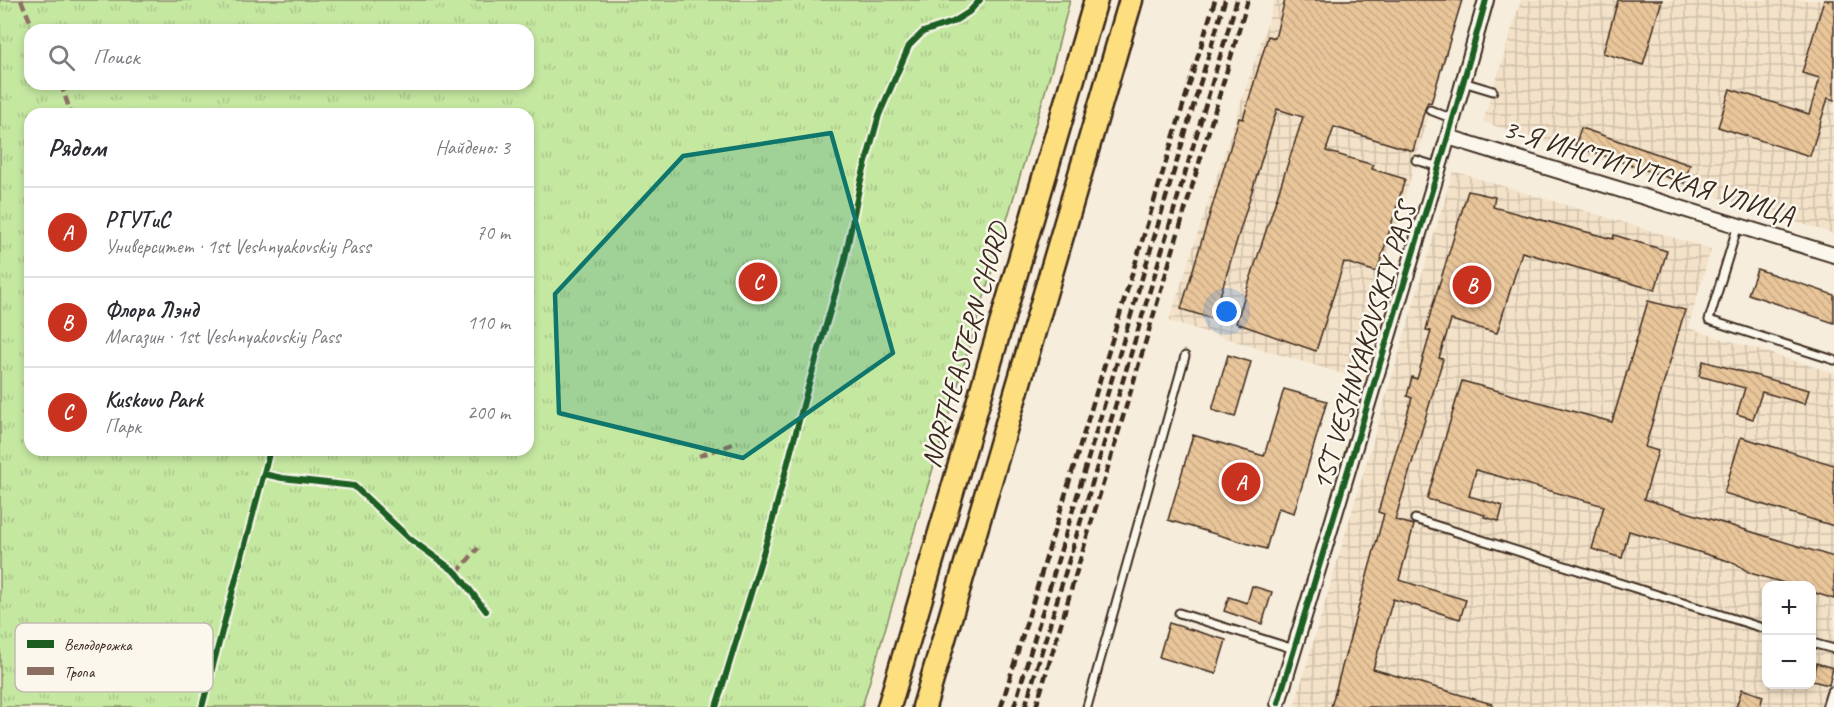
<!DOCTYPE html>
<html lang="ru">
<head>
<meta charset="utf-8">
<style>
	:root { --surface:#fff; --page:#f2f2f3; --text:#2b2b33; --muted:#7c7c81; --line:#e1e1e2; --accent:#c8321e }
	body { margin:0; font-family:Caveat,sans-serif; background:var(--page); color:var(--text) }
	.controls { position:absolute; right:18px; bottom:18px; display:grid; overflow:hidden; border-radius:12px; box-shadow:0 3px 9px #0003 }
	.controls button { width:54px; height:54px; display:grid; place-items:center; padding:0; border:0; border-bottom:2px solid var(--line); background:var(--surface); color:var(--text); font:30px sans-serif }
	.you { position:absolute; left:1227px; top:312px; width:21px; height:21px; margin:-15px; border:4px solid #fff; border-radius:50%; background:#1a73e8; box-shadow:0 0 0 9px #1a73e833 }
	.badge { display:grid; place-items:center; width:39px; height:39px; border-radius:50%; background:var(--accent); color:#fff; font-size:20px; font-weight:700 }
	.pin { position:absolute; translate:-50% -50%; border:3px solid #fff; box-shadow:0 2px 6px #0006 }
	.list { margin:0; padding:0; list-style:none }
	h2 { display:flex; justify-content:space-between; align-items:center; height:78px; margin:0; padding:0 24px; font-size:26px }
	h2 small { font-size:20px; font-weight:400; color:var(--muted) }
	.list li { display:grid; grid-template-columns:39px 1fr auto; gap:18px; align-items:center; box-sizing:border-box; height:90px; padding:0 24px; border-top:2px solid var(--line) }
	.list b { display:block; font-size:22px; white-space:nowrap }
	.list p { margin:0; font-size:20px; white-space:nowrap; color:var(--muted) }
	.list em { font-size:20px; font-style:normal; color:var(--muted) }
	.icon { flex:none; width:33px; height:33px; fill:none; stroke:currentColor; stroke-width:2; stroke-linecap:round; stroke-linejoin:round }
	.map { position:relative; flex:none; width:1834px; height:707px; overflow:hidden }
	.search { position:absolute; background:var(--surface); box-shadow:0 3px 9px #0003; left:24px; top:24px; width:510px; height:66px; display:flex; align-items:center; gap:15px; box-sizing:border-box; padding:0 21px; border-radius:18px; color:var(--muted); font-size:22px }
	.panel { position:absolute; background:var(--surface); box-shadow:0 3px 9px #0003; left:24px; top:108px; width:510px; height:348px; border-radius:18px }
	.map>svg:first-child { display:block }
	.industrial { fill:url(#industrial-grid); fill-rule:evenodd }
	.park { fill:url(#park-tufts); stroke:#808960; stroke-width:1.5; fill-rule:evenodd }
	.building { fill:url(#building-back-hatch); stroke:#3b2a1e; stroke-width:1.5 }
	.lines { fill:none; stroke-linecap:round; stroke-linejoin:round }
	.service-casing { stroke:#3b2a1e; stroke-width:11 }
	.minor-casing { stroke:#3b2a1e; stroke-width:18 }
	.primary-casing { stroke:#3b2a1e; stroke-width:27 }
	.service { stroke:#fbf7ec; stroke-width:7 }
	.minor { stroke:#fbf7ec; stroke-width:14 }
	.primary { stroke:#fedf80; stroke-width:22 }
	.rail { stroke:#3b2a1e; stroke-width:4.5; stroke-dasharray:9 4.5; stroke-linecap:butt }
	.quiet { stroke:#8d6e63; stroke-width:4.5; stroke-dasharray:9 4.5; stroke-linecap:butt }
	.cycleway-casing { stroke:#fbf7ec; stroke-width:10 }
	.cycleway { stroke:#1b5e20; stroke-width:6 }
	.marked { fill:#0f766e; fill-opacity:0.2; stroke:#0f766e; stroke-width:4.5; stroke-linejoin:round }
	.labels { text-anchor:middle; stroke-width:5; stroke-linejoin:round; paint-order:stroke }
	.street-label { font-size:28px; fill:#3b2a1e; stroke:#fbf7ec }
	.key { fill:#fbf7ec; stroke:#c1baae; stroke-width:1.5 }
	.key-label { font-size:16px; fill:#3b2a1e }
</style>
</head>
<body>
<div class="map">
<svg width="1834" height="707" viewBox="0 0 1834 707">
	<defs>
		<pattern id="industrial-grid" width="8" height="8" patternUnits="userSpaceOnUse" patternTransform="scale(1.5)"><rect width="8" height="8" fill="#f3e1c8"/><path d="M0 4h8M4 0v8" fill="none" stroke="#d1c1ab"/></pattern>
		<pattern id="park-tufts" width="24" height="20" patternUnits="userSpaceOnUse" patternTransform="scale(1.5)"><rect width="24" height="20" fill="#c5e8a1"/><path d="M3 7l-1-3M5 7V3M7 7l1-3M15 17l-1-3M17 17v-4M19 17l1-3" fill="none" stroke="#aac78a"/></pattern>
		<pattern id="building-back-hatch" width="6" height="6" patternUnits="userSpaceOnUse" patternTransform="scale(1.5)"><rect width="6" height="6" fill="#e9c59a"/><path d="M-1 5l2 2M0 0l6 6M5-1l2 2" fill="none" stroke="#c9a984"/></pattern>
	</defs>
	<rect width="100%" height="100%" fill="#f7eddc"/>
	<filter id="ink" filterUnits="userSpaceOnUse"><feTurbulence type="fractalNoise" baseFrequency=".0167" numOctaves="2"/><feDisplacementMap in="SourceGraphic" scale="12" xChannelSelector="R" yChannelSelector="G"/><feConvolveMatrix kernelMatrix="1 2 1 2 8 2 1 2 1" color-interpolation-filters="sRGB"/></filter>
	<g filter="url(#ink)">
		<g class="industrial">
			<polygon points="1275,0 1462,0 1353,377 1169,321"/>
			<polygon points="1521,0 1834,0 1834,234 1483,122"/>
			<path d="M 1453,171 L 1711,249 L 1688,328 L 1834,373 L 1834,664 L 1820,707 L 1294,707 ZM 1766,586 L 1812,586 L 1812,684 L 1766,684 Z"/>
		</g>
		<path class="park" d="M 0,0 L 1070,0 L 1053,65 L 862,707 L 0,707 ZM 30,30 L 528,30 L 528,84 L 30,84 ZM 30,114 L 528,114 L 528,450 L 30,450 Z"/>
		<g class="building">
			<polygon points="1285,0 1462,0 1431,103 1428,102 1425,109 1413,151 1334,127 1326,151 1373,165 1372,169 1405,179 1377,272 1344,262 1316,351 1236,323 1303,117 1277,109 1213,319 1181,309 1239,118 1243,119 1268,36 1275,38"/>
			<polygon points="1618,0 1662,0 1643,65 1603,53"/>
			<polygon points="1824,0 1834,0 1834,100 1828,98 1810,156 1718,127 1730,89 1809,114 1820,78 1802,73"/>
			<polygon points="1581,128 1690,165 1684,183 1575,146"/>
			<polygon points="1468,191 1495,197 1493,207 1613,239 1614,235 1667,251 1655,290 1522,252 1497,333 1451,320 1439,358 1443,359 1395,520 1414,525 1399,580 1466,600 1460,619 1393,599 1373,669 1492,704 1492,707 1331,707 1384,514 1378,512 1412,398 1407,396 1412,377 1417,379 1431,331 1426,330 1431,311"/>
			<polygon points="1757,269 1834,295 1834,323 1748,294"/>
			<polygon points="1648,301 1685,310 1645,447 1658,451 1644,499 1834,557 1834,599 1812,592 1812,585 1791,585 1750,573 1735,563 1629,531 1622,558 1592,549 1604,506 1476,470 1469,496 1503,506 1499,521 1484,517 1485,515 1427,499 1462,381 1612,422"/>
			<polygon points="1228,355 1251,362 1235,417 1212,410"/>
			<polygon points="1703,361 1809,390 1805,404 1762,392 1753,419 1737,414 1745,388 1699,376"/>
			<polygon points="1284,389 1327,401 1294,513 1278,508 1266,549 1168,520 1193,435 1264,456"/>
			<polygon points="1741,437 1834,465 1834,526 1724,493"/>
			<polygon points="1252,586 1272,592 1262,624 1224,611 1229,597 1247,603"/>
			<polygon points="1169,623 1226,640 1216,674 1159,657"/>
			<polygon points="1816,663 1833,668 1829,685 1812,681"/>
			<polygon points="1742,689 1763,696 1760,707 1736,707"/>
		</g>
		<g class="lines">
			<defs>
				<g id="service">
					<polyline points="1463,82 1493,91"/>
					<polyline points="1430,110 1453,119"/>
					<polyline points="1416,160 1439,167"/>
					<polyline points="1738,225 1709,320 1834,360"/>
					<polyline points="1415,519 1766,629"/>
					<polyline points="1179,613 1294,649"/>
					<polyline points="1812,643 1834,649"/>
					<polyline points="1087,707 1185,356"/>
				</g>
				<g id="minor">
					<polyline points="1448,137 1834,255"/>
					<polyline points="1278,703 1448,137 1486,0"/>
					<polyline points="1830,707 1834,694"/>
				</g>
				<g id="primary">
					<polyline points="889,707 1096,0"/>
					<polyline points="924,707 1131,0"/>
				</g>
			</defs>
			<use href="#service" class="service-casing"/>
			<use href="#minor" class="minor-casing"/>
			<use href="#primary" class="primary-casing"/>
			<use href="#service" class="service"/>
			<use href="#minor" class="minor"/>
			<use href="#primary" class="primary"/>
			<g class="rail">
				<polyline points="1001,707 1215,0"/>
				<polyline points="1014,707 1225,0"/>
				<polyline points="1025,707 1237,0"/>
				<polyline points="1036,707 1248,0"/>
			</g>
			<g class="quiet">
				<polyline points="21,0 34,30"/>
				<polyline points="61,84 71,114"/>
				<polyline points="699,456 738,442"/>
				<polyline points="457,573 478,548"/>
			</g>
			<defs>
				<g id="cycleway">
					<polyline points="264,474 282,478 354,486 410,539 457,573 486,611"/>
					<polyline points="1278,703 1448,137 1486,0"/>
					<polyline points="202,707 270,450"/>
					<polyline points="716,707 769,534 806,394 844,263 860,184 879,115 909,46 923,32 953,22 969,12 980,0"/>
				</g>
			</defs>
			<use href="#cycleway" class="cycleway-casing"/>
			<use href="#cycleway" class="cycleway"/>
		</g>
	</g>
	<path class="marked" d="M 831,133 L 893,353 L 743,458 L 559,413 L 555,294 L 683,156 Z"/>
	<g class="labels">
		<g class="street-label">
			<text transform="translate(1649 171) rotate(17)" y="10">3-Я ИНСТИТУТСКАЯ УЛИЦА</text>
			<text transform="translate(964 345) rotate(-74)" y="10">NORTHEASTERN CHORD</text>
			<text transform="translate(1363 346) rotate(-73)" y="10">1ST VESHNYAKOVSKIY PASS</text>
		</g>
	</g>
	<rect x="15" y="623" width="198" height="69" rx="9" class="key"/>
	<rect x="27" y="640" width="27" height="8" fill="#1b5e20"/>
	<rect x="27" y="667" width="27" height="8" fill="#8d6e63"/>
	<g class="key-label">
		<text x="64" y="650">Велодорожка</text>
		<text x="64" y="677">Тропа</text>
	</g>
</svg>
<div class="controls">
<button>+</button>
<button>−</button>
</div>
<div class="you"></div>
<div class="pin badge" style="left:1241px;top:482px">A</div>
<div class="pin badge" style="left:1472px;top:285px">B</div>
<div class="pin badge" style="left:758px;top:282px">C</div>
<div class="search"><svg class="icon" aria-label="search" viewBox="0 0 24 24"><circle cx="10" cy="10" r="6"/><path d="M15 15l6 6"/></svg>Поиск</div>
<section class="panel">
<h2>Рядом<small>Найдено: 3</small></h2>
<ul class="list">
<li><span class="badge">A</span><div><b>РГУТиС</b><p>Университет · 1st Veshnyakovskiy Pass</p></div><em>70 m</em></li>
<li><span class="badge">B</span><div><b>Флора Лэнд</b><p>Магазин · 1st Veshnyakovskiy Pass</p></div><em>110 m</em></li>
<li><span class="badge">C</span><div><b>Kuskovo Park</b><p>Парк</p></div><em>200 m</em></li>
</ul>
</section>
</div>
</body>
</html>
